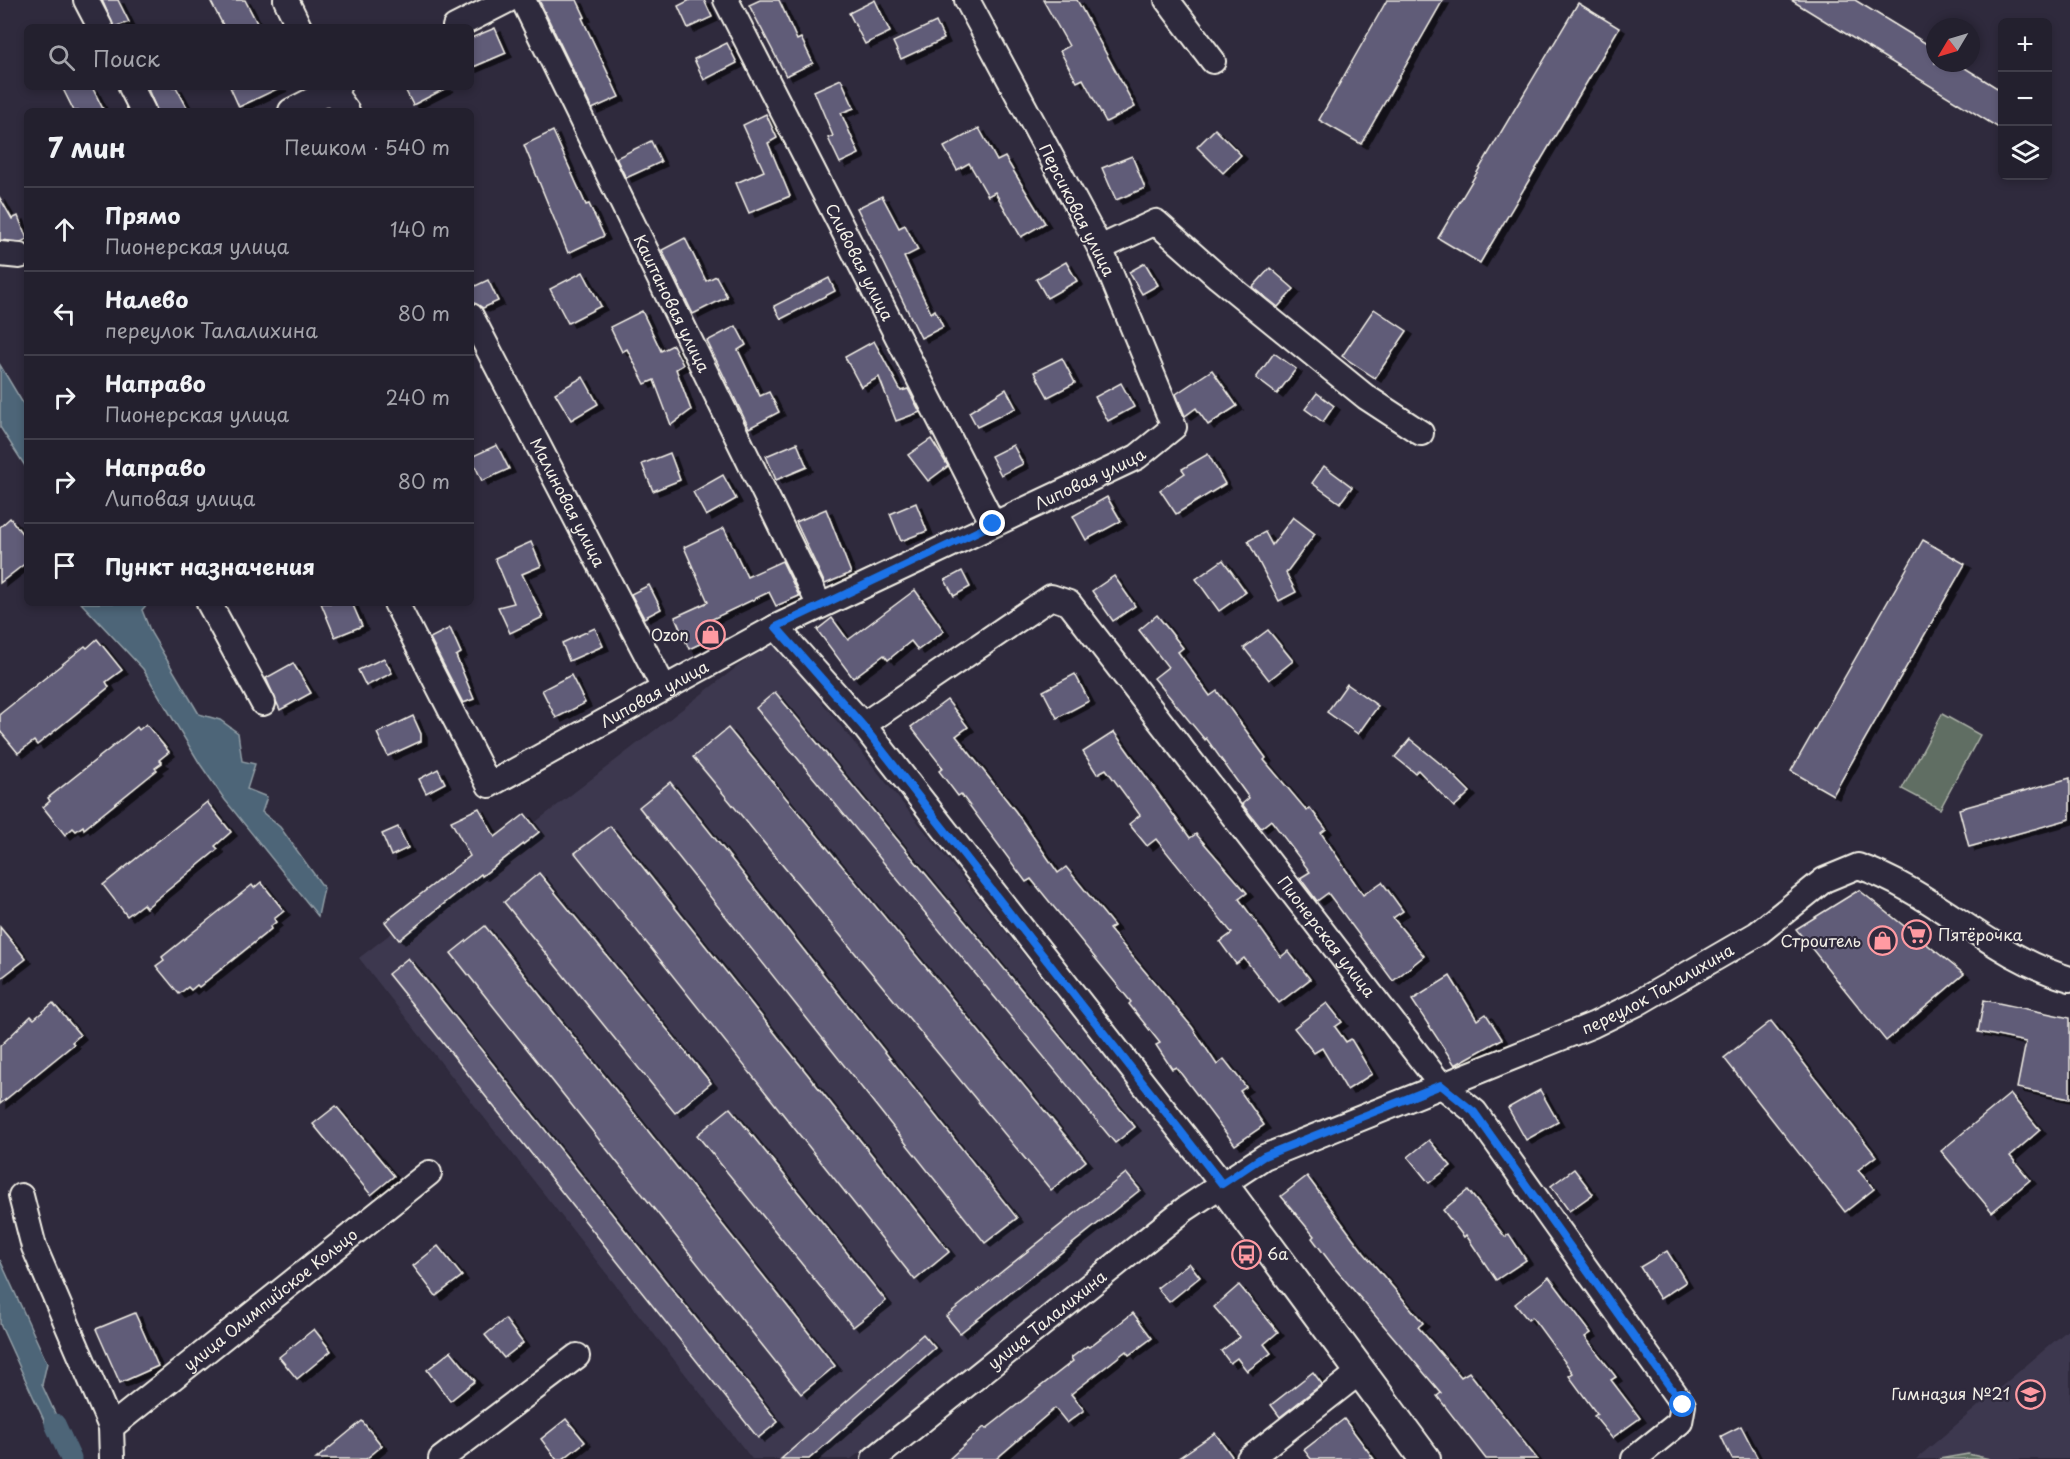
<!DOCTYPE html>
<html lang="ru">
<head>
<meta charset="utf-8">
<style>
	:root { --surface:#23202e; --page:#2b2836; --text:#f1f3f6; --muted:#a3a3aa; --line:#403e4a }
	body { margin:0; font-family:"Playpen Sans",sans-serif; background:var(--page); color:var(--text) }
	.controls { position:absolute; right:18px; top:18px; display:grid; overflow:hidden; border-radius:9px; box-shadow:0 3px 9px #0003 }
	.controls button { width:54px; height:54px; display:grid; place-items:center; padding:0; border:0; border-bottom:2px solid var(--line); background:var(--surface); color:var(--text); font:30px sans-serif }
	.compass { position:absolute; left:1926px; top:18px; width:54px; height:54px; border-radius:50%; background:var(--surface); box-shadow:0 3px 9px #0003; rotate:232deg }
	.stop { position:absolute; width:18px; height:18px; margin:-14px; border:4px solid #1a73e8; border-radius:50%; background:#fff }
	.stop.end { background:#1a73e8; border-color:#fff; box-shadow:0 2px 6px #0008 }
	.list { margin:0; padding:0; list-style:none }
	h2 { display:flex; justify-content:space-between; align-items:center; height:78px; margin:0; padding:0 24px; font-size:26px }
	h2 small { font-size:20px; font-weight:400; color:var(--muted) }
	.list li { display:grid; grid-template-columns:39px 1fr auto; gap:18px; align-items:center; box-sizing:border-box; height:84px; padding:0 24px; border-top:2px solid var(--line) }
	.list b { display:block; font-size:22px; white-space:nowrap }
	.list p { margin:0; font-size:20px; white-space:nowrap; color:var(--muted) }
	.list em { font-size:20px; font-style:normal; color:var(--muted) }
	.icon { flex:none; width:33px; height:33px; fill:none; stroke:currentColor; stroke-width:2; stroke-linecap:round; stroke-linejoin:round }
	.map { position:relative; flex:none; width:2070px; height:1459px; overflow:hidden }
	.search { position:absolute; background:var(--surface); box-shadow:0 3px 9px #0003; left:24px; top:24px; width:450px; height:66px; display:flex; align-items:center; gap:15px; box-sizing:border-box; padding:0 21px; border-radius:9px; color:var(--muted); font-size:22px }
	.panel { position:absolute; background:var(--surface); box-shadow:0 3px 9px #0003; left:24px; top:108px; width:450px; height:498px; border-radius:9px }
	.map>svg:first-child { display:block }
	.built { fill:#3e394f }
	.green { fill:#616e64; stroke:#aab0a6; stroke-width:1.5 }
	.water { fill:#4d6578; stroke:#909da5; stroke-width:1.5 }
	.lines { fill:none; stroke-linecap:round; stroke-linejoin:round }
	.canal { stroke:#4d6578; stroke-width:21 }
	.building { fill:#615b78; stroke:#f4f1e8; stroke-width:1.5; filter:url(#shadow) }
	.minor-casing { stroke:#f4f1e8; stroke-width:28 }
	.tertiary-casing { stroke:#f4f1e8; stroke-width:34 }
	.minor { stroke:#2f2a3d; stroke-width:24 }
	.tertiary { stroke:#2f2a3d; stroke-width:30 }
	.route { stroke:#1a73e8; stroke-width:8 }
	.labels { text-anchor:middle; stroke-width:4.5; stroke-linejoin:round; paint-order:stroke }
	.street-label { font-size:16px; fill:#f4f1e8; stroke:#2f2a3d }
	.poi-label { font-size:16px; fill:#f4f1e8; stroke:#2f2a3d; text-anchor:end }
</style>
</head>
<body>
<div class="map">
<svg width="2070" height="1459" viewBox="0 0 2070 1459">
	<defs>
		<filter id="shadow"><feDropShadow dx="6" dy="4" stdDeviation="0" flood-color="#0009"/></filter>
	</defs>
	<rect width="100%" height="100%" fill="#2f2a3d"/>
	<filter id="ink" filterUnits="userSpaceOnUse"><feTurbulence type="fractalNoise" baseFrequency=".0167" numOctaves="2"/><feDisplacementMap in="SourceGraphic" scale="12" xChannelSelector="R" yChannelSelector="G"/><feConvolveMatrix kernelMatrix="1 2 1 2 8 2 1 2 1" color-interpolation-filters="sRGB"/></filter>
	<g filter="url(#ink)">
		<g class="built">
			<polygon points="772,640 1206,1183 851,1459 752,1459 359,958"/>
			<polygon points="2070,1328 2070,1459 1916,1459"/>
		</g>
		<g class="green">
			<polygon points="1942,714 1980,735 1940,809 1902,789"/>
			<polygon points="1968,1454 1990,1459 1939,1459"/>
		</g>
		<g class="water">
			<polygon points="0,365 27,410 27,469 0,427"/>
			<polygon points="81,603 148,603 142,610 151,633 199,714 220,720 238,733 242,761 255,764 247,789 267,797 262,812 280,827 324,888 318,916 225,800 200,764 143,669"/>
			<polygon points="0,1260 47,1363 42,1385 71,1448 59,1453 0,1324"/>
		</g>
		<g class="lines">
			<polyline class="canal" points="55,1424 71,1459"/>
		</g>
		<g class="building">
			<polygon points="102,0 118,0 129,22 114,27"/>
			<polygon points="210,0 245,0 259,27 224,27"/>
			<polygon points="539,0 577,0 585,17 582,18 619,97 592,109"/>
			<polygon points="690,0 704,0 712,17 688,28 678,6"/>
			<polygon points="760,0 779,0 797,40 801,38 813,63 786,76 749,5"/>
			<polygon points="875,0 890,32 865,44 849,13"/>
			<polygon points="1043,0 1077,0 1135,107 1106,122 1083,79 1077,82 1060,51 1069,46"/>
			<polygon points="1387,0 1443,0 1361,144 1319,120"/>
			<polygon points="1791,0 1855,0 1935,49 1935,63 1957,63 2002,91 2002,130"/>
			<polygon points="1578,3 1619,28 1480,263 1438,238"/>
			<polygon points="936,22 944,39 901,59 893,42"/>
			<polygon points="495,28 506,53 471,68 471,38"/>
			<polygon points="727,43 737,63 704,80 694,59"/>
			<polygon points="841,79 854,108 841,113 859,154 840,163 828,138 833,136 814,91"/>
			<polygon points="62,87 92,87 104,111 74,111"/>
			<polygon points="153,87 176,87 189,111 157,111 148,89"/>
			<polygon points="230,87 281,87 239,107"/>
			<polygon points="404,87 448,87 413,105"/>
			<polygon points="766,114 777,138 768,143 790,196 749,213 736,183 764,171 743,125"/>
			<polygon points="979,128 997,161 1005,157 1045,223 1021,237 995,192 988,196 969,163 957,170 944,147"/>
			<polygon points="1215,129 1241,155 1223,173 1197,147"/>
			<polygon points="553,131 586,205 589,204 604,236 568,253 524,145"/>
			<polygon points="651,141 661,162 626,178 616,158"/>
			<polygon points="1132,156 1145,188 1116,200 1102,168"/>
			<polygon points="882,196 899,228 905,225 918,250 904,257 931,313 935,310 943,327 921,338 857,208"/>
			<polygon points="0,198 12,219 18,216 27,239 21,242 0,240"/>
			<polygon points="685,238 706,281 716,276 727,297 693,314 662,250"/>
			<polygon points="1066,262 1077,281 1047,298 1036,279"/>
			<polygon points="1145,263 1158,285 1142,294 1129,272"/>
			<polygon points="1270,268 1294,289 1278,307 1253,287"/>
			<polygon points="583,272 601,306 568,323 550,289"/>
			<polygon points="829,278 835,291 781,319 774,306"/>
			<polygon points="488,280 498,301 483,308 472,302 471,288"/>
			<polygon points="1374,309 1407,331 1375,378 1342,356"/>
			<polygon points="642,311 661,351 673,345 683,365 676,369 691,410 671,425 654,380 645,384 627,349 622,352 610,327"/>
			<polygon points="736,326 746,345 738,350 760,396 769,392 779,412 749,428 707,341"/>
			<polygon points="874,341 901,391 908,389 920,412 896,421 879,377 861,387 845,357"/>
			<polygon points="1274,353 1296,369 1277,394 1256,378"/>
			<polygon points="1062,358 1075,383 1048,397 1034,372"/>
			<polygon points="1212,370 1237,406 1208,425 1196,408 1185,416 1176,394"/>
			<polygon points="583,377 598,404 571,420 555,393"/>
			<polygon points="1121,383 1134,407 1108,421 1095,397"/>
			<polygon points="1006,389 1016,408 977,427 969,412"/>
			<polygon points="1317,393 1334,406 1323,422 1305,409"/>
			<polygon points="931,439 948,466 928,481 908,455"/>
			<polygon points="797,443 807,467 776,480 766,456"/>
			<polygon points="497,445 509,469 482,481 471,457"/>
			<polygon points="1013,445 1023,464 1001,475 991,456"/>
			<polygon points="670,453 680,480 653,491 642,464"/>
			<polygon points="1208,454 1225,484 1176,514 1160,490 1185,473 1182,469"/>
			<polygon points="1324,466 1352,487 1340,503 1312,483"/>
			<polygon points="723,475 736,499 706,516 693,492"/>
			<polygon points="1107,497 1121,521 1086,540 1073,516"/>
			<polygon points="916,503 927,531 901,541 890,514"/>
			<polygon points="826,509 851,573 825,584 796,522"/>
			<polygon points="1293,517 1315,534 1286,573 1296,592 1279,601 1248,541 1265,532 1272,545"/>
			<polygon points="10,518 27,540 27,562 0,583 0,527"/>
			<polygon points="724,528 747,577 782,561 799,596 776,606 769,592 710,620 717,636 689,649 675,617 708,602 684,547"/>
			<polygon points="1923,540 1965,564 1833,795 1791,771"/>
			<polygon points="531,542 541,566 522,574 543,617 510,633 498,607 514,603 495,558"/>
			<polygon points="1223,560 1246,592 1219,611 1196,579"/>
			<polygon points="962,571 970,587 954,596 945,580"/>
			<polygon points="1114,576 1135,606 1113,621 1092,591"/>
			<polygon points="649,585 661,609 644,618 631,594"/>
			<polygon points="915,590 944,631 918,650 911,641 888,660 884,655 853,678 817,630 832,618 848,640"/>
			<polygon points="321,603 352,603 362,626 335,637"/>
			<polygon points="1157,615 1183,648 1178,652 1210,696 1217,691 1266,758 1264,760 1307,811 1310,808 1326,829 1321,833 1363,895 1382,882 1403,911 1393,918 1424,956 1393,981 1328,893 1317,901 1300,878 1310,872 1271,820 1261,828 1242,804 1249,798 1206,738 1205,740 1154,678 1168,667 1139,630"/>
			<polygon points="450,628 461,653 456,656 474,699 463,703 430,638"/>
			<polygon points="595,628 603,646 569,661 562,643"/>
			<polygon points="1268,630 1293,661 1269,680 1244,648"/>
			<polygon points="97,639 122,670 106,682 109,687 37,745 34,741 18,753 0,731 0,714 85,646 87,648"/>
			<polygon points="384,658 392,673 366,686 358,670"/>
			<polygon points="293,663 311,693 280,710 266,678"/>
			<polygon points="1075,674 1089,701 1057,718 1043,691"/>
			<polygon points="571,675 585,703 556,718 542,690"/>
			<polygon points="1347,684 1378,706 1358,734 1327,712"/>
			<polygon points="775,692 1135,1127 1115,1143 756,708"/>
			<polygon points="947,700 968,727 956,736 1016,812 1058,873 1066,867 1114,926 1109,929 1192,1027 1217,1065 1224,1059 1246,1087 1240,1091 1264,1125 1235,1145 1176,1067 1172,1069 1156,1045 1160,1043 1129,1004 1131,1002 1031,879 1026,882 961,794 958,796 939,771 943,768 911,727"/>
			<polygon points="413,716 421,734 421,741 388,756 377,733"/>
			<polygon points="146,724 169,752 159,760 162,763 155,768 157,770 84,829 83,826 76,831 73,828 65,835 43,807 50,801 48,798 137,727 139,730"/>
			<polygon points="728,728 1086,1161 1051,1190 693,757"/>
			<polygon points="1114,732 1190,838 1196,834 1247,893 1239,899 1281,957 1288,951 1310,979 1279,1003 1244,958 1236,964 1220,942 1232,933 1156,839 1147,846 1129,824 1140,815 1106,769 1097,774 1083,752"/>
			<polygon points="1410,739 1448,770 1470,792 1454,807 1418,770 1415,773 1395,757"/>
			<polygon points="438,769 445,783 426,793 419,779"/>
			<polygon points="2070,778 2070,819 1969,847 1959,809"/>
			<polygon points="670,782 1017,1218 985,1243 639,807"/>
			<polygon points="207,802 231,832 215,846 218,849 146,908 143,904 127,916 103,885"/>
			<polygon points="479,808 495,837 525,814 539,832 482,876 481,874 399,940 385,922 470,856 451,821"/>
			<polygon points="610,826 949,1252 915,1280 575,853"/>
			<polygon points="398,827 408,848 391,856 382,834"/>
			<polygon points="539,873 711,1083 675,1113 504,902"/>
			<polygon points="261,882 284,911 274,919 276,922 270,927 271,929 199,987 197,985 191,990 188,987 179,994 156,966 164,960 162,957 252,885 254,888"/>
			<polygon points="1859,890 1964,974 1886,1041 1796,929"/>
			<polygon points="485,926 835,1366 801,1394 451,953"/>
			<polygon points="0,927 26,959 0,979"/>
			<polygon points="408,958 778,1422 758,1438 388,974"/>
			<polygon points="1450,976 1477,1020 1486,1014 1502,1039 1455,1065 1412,1000"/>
			<polygon points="1984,1000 2070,1018 2070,1099 2017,1088 2026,1042 1978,1032"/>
			<polygon points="53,1003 80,1035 72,1042 74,1044 0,1104 0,1046 31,1016 34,1019"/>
			<polygon points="1327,1003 1342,1022 1335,1027 1346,1042 1351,1039 1372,1074 1347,1090 1322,1048 1314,1053 1294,1028"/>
			<polygon points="1771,1021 1876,1156 1858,1170 1874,1189 1845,1212 1724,1058"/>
			<polygon points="1540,1090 1558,1122 1526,1140 1508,1108"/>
			<polygon points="2010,1094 2040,1130 2010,1156 2030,1180 1992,1212 1941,1151"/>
			<polygon points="336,1106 394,1176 371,1195 313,1124"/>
			<polygon points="730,1108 886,1301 853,1327 697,1135"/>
			<polygon points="1429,1140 1451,1166 1429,1183 1408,1157"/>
			<polygon points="1574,1169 1593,1194 1569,1211 1551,1186"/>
			<polygon points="1126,1173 1140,1190 960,1333 946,1316"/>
			<polygon points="1307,1176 1364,1253 1423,1323 1418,1327 1461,1377 1469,1372 1537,1459 1486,1459 1437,1396 1441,1393 1333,1266 1312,1238 1314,1236 1281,1196"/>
			<polygon points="1468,1190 1505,1237 1509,1234 1526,1260 1496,1280 1466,1235 1464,1237 1443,1210"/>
			<polygon points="438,1246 462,1276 436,1296 413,1266"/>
			<polygon points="1667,1251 1686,1282 1660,1299 1640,1267"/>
			<polygon points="1189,1263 1200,1277 1169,1302 1157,1288"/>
			<polygon points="1549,1277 1591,1333 1585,1337 1616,1377 1611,1380 1640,1418 1612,1438 1594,1416 1597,1414 1569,1376 1573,1373 1532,1317 1528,1320 1515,1304"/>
			<polygon points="1239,1285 1278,1332 1264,1344 1271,1353 1247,1371 1237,1358 1230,1363 1221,1351 1240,1337 1214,1307"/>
			<polygon points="135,1313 158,1366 120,1383 96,1329"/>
			<polygon points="1133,1313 1152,1338 1129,1355 1126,1351 1071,1394 1084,1410 1067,1423 1055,1408 996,1459 949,1459 984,1427 986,1429 1073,1361 1071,1358 1087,1346 1089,1347"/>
			<polygon points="505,1319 523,1343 504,1358 485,1335"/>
			<polygon points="314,1329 331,1351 297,1379 279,1357"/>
			<polygon points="923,1334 935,1348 809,1459 781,1459"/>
			<polygon points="451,1351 475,1381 450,1401 427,1370"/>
			<polygon points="1313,1372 1322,1384 1280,1417 1271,1405"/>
			<polygon points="566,1419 585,1442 563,1459 556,1459 541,1439"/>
			<polygon points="1344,1419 1374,1459 1311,1459 1304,1450"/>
			<polygon points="362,1421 382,1446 366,1459 316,1459"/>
			<polygon points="1741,1426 1758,1459 1732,1459 1721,1436"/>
			<polygon points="1215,1433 1234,1459 1177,1459"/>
		</g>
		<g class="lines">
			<defs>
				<g id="minor">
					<polyline points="86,0 100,27"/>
					<polyline points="286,0 299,27"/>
					<path id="s1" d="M 523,0 L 820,606"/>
					<path id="s2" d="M 726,0 L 993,524"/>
					<polyline points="1167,0 1213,61"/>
					<polyline points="455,27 508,0"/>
					<polyline points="131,87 143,111"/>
					<polyline points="330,87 347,111"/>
					<polyline points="291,111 338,87"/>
					<polyline points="1100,248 1156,222 1218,277 1366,397 1421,433"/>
					<polyline points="0,254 20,256"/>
					<path id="s3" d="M 471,316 L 664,688"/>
					<polyline points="209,603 263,703"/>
					<path id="s4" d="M 396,603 L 489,785 L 776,627 L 1137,457 L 1174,427 L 1100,248 L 967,0"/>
					<polyline points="776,627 863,725 1222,1184"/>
					<path id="s5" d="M 863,725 L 1051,597 L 1069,603 L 1441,1085 L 1475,1112 L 1683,1405 L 1680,1422 L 1634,1459"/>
					<polyline points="21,1196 34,1247 111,1427 112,1459"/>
					<path id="s6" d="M 111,1427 L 429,1173"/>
					<polyline points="441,1459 577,1356"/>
					<path id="s7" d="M 874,1459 L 1185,1209 L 1264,1157 L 1593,1025 L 1636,1004 L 1757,934 L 1824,880 L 1858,866 C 1935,892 1990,956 2070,979"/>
					<polyline points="1249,1459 1361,1371"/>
				</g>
				<polyline id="tertiary" points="1222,1184 1425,1459"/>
			</defs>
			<use href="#minor" class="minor-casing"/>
			<use href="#tertiary" class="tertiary-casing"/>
			<use href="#minor" class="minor"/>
			<use href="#tertiary" class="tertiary"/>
		</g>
	</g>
	<g class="lines" filter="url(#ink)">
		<polyline class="route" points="993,524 776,627 863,726 1222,1184 1264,1156 1441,1085 1474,1112 1683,1405"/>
	</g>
	<defs>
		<symbol id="shop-ring" viewBox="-11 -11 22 22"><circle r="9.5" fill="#2f2a3d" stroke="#ff9aa2" stroke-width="1.5"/><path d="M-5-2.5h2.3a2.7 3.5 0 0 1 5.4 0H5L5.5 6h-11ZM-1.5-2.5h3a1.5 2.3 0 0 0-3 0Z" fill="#ff9aa2"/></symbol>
		<symbol id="supermarket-ring" viewBox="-11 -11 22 22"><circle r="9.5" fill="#2f2a3d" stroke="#ff9aa2" stroke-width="1.5"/><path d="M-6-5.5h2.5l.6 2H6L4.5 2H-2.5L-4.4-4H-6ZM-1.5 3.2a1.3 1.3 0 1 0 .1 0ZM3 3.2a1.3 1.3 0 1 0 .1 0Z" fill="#ff9aa2"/></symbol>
		<symbol id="bus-ring" viewBox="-11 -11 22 22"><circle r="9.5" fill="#2f2a3d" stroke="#ff9aa2" stroke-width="1.5"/><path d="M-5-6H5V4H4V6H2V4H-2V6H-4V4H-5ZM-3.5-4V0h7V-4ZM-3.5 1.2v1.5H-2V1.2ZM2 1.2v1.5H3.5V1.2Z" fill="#ff9aa2"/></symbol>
		<symbol id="school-ring" viewBox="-11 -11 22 22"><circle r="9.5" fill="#2f2a3d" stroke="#ff9aa2" stroke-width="1.5"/><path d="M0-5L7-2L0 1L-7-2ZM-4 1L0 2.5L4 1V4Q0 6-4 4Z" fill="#ff9aa2"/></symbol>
	</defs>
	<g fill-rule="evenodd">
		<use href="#shop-ring" x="694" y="618" width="33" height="33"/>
		<use href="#supermarket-ring" x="1900" y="918" width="33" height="33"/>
		<use href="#shop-ring" x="1866" y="924" width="33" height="33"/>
		<use href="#bus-ring" x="1230" y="1238" width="33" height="33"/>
		<use href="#school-ring" x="2014" y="1378" width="33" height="33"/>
	</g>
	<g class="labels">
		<g class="street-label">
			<text transform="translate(1077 210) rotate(63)" y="6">Персиковая улица</text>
			<text dy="6" stroke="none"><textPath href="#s2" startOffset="294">Сливовая улица</textPath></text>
			<text dy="6" stroke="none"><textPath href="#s1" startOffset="338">Каштановая улица</textPath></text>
			<text dy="6" stroke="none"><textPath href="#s4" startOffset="879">Липовая улица</textPath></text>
			<text dy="6" stroke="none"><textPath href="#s3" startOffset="210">Малиновая улица</textPath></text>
			<text dy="6" stroke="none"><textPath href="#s4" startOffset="393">Липовая улица</textPath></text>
			<text dy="6" stroke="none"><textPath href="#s5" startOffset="668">Пионерская улица</textPath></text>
			<text dy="6" stroke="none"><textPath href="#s7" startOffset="922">переулок Талалихина</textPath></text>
			<text dy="6" stroke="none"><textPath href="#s6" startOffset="204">улица Олимпийское Кольцо</textPath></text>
			<text dy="6" stroke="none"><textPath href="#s7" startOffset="222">улица Талалихина</textPath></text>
		</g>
		<g class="poi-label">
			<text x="689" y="641">Ozon</text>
			<text x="1938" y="941" text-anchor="start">Пятёрочка</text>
			<text x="1861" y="947">Строитель</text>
			<text x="1267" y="1260" text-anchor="start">6а</text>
			<text x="2010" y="1400">Гимназия №21</text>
		</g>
	</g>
</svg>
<div class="controls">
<button>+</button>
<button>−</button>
<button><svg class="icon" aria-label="layers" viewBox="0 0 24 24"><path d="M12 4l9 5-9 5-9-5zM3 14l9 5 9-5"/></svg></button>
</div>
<svg class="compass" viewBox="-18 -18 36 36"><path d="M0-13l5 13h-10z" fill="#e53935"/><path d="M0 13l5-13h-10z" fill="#a3a3aa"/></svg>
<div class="stop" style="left:1683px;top:1405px"></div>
<div class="stop end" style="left:993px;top:524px"></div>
<div class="search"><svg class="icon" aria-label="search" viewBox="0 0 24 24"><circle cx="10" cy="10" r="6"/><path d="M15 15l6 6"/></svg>Поиск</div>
<section class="panel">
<h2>7 мин<small>Пешком · 540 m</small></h2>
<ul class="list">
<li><svg class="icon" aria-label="ahead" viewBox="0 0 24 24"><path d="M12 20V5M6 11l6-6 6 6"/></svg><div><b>Прямо</b><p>Пионерская улица</p></div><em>140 m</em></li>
<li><svg class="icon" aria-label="left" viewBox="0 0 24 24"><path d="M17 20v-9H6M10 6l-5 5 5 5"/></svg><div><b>Налево</b><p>переулок Талалихина</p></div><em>80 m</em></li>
<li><svg class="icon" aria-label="right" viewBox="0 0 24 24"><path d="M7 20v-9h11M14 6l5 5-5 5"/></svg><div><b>Направо</b><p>Пионерская улица</p></div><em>240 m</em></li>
<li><svg class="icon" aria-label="right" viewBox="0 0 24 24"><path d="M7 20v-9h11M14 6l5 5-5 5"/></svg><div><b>Направо</b><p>Липовая улица</p></div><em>80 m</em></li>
<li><svg class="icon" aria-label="arrive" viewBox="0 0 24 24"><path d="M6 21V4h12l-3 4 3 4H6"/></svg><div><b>Пункт назначения</b></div></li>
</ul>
</section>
</div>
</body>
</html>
